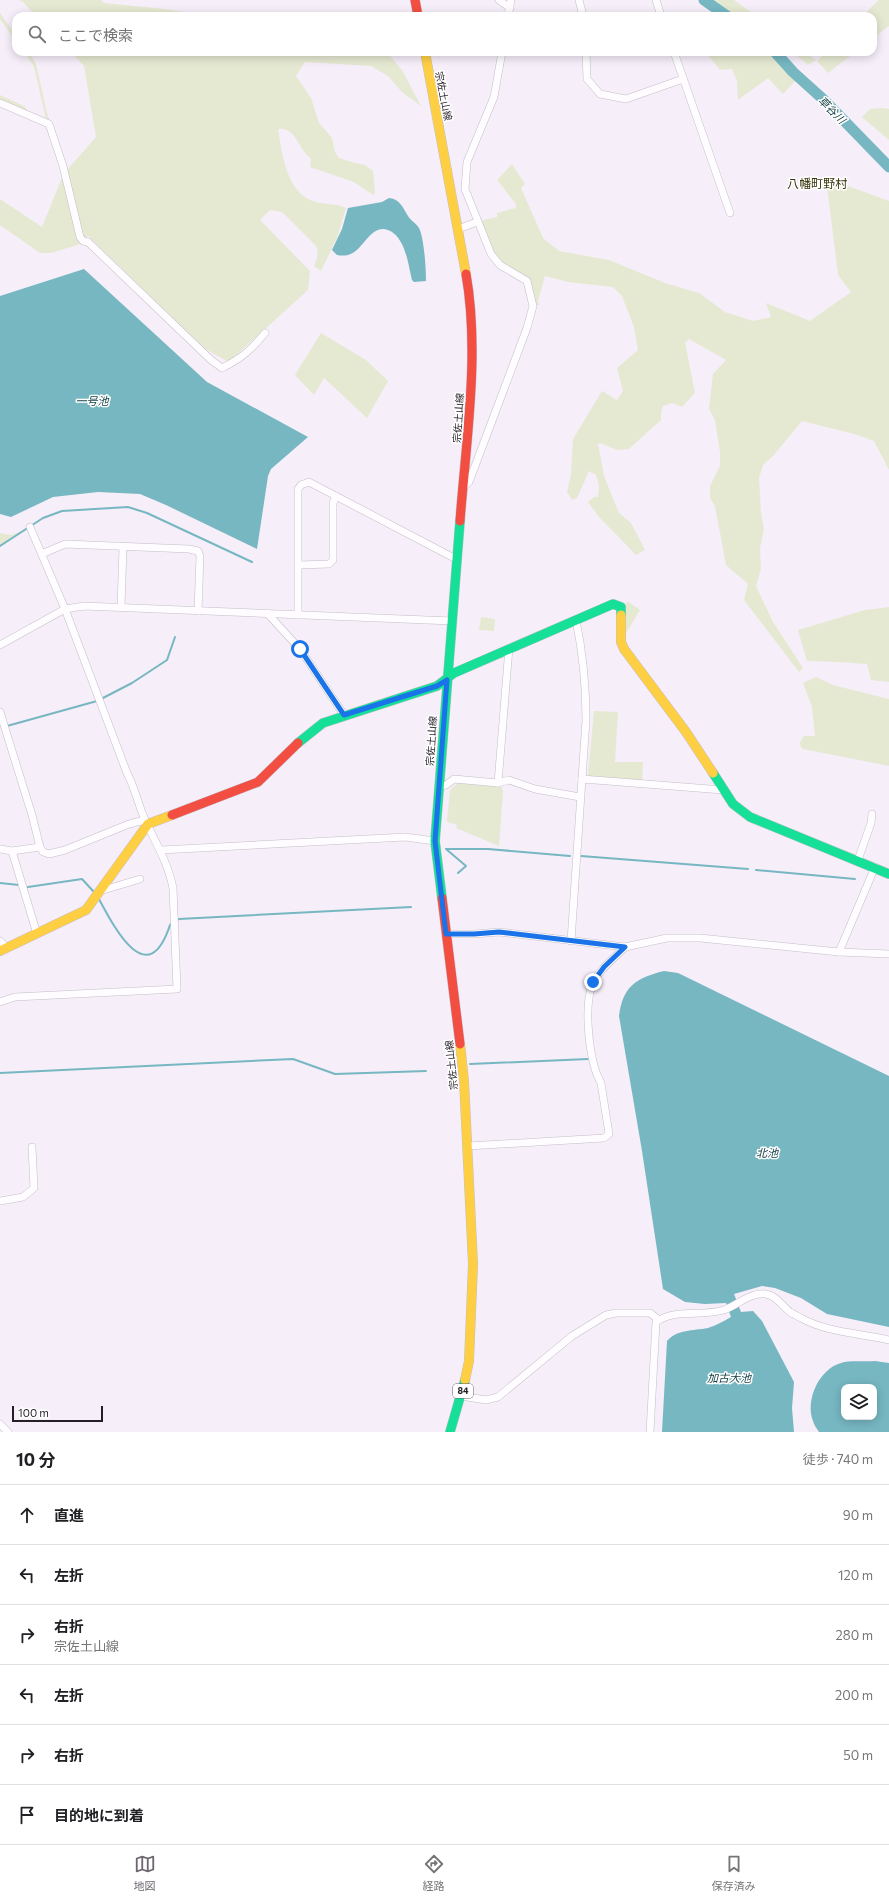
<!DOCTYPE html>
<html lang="ja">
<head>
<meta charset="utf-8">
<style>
	:root { --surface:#fff; --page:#f6f6f6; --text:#202124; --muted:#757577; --line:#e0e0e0; --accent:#6e6770 }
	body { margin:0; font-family:Commissioner,"Noto Sans JP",sans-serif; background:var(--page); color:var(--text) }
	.controls { position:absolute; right:12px; bottom:12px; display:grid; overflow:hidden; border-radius:8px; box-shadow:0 2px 10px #0003 }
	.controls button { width:36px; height:36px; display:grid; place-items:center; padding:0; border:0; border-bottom:1px solid var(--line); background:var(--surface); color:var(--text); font:20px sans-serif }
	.scale { position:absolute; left:12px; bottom:10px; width:91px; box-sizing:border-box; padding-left:4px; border:2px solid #241e26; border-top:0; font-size:11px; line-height:14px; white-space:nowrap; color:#241e26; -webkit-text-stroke:3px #fff; paint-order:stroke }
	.stop { position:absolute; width:12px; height:12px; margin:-9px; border:3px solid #1a73e8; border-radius:50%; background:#fff }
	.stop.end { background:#1a73e8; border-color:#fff; box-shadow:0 1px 4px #0008 }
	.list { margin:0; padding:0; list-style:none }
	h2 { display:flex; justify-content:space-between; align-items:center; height:52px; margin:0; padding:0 16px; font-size:17px }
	h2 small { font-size:13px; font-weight:400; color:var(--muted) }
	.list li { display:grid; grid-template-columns:26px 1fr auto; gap:12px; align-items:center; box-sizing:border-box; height:60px; padding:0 16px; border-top:1px solid var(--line) }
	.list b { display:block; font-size:15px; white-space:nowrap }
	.list p { margin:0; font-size:13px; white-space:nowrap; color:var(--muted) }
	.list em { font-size:13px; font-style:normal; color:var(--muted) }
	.icon { flex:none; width:22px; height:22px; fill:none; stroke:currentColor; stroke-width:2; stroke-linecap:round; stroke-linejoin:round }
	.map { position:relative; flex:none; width:889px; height:1432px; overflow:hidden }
	.search { position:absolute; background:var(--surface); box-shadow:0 2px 10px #0003; left:12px; right:12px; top:12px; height:44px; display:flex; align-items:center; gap:10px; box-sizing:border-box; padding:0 14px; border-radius:12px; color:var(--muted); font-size:15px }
	.sheet { height:412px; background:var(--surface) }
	nav { display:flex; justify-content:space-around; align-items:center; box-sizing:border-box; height:56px; border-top:1px solid var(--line); background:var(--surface); font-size:11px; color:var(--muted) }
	nav a { display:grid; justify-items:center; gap:2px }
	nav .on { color:var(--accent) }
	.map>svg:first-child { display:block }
	.green { fill:#e6e9d2 }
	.water { fill:#76b7c2; fill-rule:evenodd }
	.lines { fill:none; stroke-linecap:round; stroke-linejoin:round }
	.stream { stroke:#76b7c2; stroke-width:2 }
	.river { stroke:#76b7c2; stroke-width:11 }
	.street-casing { stroke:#c4bfc8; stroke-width:8 }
	.fast-casing { stroke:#c4bfc8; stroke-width:10 }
	.slow-casing { stroke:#c4bfc8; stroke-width:10 }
	.jam-casing { stroke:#c4bfc8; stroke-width:10 }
	.street { stroke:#fefcfe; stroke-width:7 }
	.fast { stroke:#16e098; stroke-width:9 }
	.slow { stroke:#ffcf43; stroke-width:9 }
	.jam { stroke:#f24e42; stroke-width:9 }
	.route { stroke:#1a73e8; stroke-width:5 }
	.labels { text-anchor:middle; stroke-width:3; stroke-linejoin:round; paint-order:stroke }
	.shield { fill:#fff; stroke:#666267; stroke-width:1 }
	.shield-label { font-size:9px; font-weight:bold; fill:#241e26 }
	.street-label { font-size:10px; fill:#241e26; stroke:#fff }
	.water-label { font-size:11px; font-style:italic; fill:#154146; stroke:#fff }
	.quarter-label { font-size:12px; fill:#35350b; stroke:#fff }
</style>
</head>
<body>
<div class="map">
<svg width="889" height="1432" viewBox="0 0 889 1432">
	<rect width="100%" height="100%" fill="#f6eef9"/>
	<g class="green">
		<polygon points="18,0 101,0 104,3 165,9 208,16 36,16 23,2"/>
		<path d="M 712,0 L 734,0 L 756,16 C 733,16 730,14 712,0 Z"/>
		<polygon points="879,0 889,0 889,26 873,38 873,16 862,16"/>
		<polygon points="0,13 16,36 16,41 0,19"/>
		<path d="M 25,52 L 29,52 L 36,64 L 47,113 L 67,170 L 96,137 L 84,66 L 71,52 L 387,52 L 402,70 L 421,106 L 402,92 L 388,76 L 371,66 L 305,62 L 296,76 L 311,98 L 319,123 L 332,138 L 335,152 L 339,158 L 351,162 L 365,165 L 373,171 L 375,193 L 373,195 L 354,182 L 310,167 L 311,159 C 298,148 295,126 278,129 C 282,152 286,192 313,201 C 324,205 336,203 346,208 L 337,238 L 321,271 L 314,266 C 317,259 319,254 316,246 L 282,212 L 270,210 L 260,220 L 310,271 L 308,290 L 234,357 L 227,361 L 205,349 L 88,236 L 78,245 L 51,253 L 40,253 L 0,225 L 0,199 L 42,227 L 63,175 L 56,148 L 44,124 L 0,107 L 0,95 L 24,106 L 30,113 L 46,119 L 34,67 Z"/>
		<polygon points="708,52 768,52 798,78 783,94 768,78 738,100 737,81 732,69 720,70 707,54"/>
		<polygon points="792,52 805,52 816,60 808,65"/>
		<polygon points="826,52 855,52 828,73 817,61"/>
		<polygon points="882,108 889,109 889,140 862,117 870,109"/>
		<polygon points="512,164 525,184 521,188 543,238 559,251 609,260 665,283 699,293 725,312 753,321 771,317 766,303 810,321 851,292 838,275 826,178 889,201 889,470 874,441 854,434 802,421 774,455 763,465 759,478 761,513 764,529 760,548 761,569 756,586 773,622 803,668 799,672 744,600 748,584 726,565 715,506 710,498 710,486 720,466 720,452 715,420 709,409 713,374 726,360 689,339 685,342 695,393 682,407 672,403 663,406 661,412 661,420 629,449 617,450 600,443 598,444 604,476 612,496 619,513 631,523 645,550 636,555 600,518 588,502 594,497 598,497 599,486 596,475 589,471 577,498 572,500 567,492 571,475 573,439 602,391 617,400 623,391 617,368 638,350 634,327 622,296 613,287 568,282 545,276 538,301 539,306 534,304 524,276 506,266 493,255 479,221 497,217 497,213 516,208 516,204 497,180"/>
		<polygon points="321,333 366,360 388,381 367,418 324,378 314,395 295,375"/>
		<polygon points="19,532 0,545 0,533 11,535"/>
		<polygon points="627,601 640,610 623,638 624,609"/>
		<polygon points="889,607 889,682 871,680 867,664 839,662 807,661 798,630 865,610"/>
		<polygon points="481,617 495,619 494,631 479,630"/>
		<polygon points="816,677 833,685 889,699 889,766 803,749 799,744 804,736 815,736 812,707 803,683"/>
		<polygon points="594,711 618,712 615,762 643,762 642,781 589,777 588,775"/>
		<polygon points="459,782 501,786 503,791 499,846 456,828 457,825 447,822 450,790"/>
	</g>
	<g class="water">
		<path d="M 389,198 C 400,199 403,208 408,216 C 411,221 416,223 419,228 C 424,238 426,268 426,281 L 414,282 L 412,280 C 408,264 405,231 383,229 C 380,229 377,230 374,232 C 361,242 357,259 337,255 L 332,250 L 342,229 L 348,208 L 382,202 Z"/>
		<polygon points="84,269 207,382 308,437 271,469 268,476 257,549 166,505 140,494 98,492 53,497 11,517 0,514 0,296"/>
		<path d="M 664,971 L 678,973 L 889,1076 L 889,1327 L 827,1314 L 801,1298 L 775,1288 L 762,1286 L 734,1294 L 741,1312 L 753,1311 L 762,1321 L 794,1382 L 792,1408 L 794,1432 L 662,1432 L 667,1341 C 678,1329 692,1331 708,1328 C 715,1326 724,1321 731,1317 L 726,1303 L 705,1304 L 685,1302 L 663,1289 L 642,1151 L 619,1016 C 623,986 636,978 664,971 Z"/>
		<path d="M 875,1361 L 889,1363 L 889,1432 L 819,1432 C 817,1429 814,1425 813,1421 C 805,1400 819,1369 841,1363 C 849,1360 865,1362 875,1361 ZM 844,1387 L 874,1387 L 874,1417 L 844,1417 Z"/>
	</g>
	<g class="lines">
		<g class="stream">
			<polyline points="0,546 43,518 62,511 128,507 147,513 252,562"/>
			<polyline points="101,699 132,683 167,660 175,637"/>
			<polyline points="7,726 97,701"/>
			<polyline points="581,856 748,869"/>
			<polyline points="756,870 855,879"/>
			<polyline points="458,873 466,866 446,849 488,849 570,856"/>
			<polyline points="0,883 19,885"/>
			<polyline points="28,887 82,879 94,892"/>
			<path d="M 99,899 C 115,929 148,992 170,925 L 172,923"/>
			<polyline points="176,921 179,919 411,907"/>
			<polyline points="470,1064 588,1059"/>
			<polyline points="0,1073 293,1059 335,1074 426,1071"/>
		</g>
		<g class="river">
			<polyline points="704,0 727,16"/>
			<polyline points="775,52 793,72 824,100 889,167"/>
		</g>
		<defs>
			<g id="street">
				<polyline points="499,0 510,8"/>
				<polyline points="579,0 583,16"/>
				<polyline points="656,0 661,16"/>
				<polyline points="508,16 511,0"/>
				<polyline points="548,52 583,52"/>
				<polyline points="586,52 587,79 600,94 626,99 683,79"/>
				<polyline points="674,52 730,213"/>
				<path d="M 0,103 L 49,124 L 63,166 L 80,237 L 83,241 L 88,242 L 211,360 L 222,368 C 242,358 251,350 265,333"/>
				<polyline points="458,229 477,222"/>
				<polyline points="463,488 469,482 527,328 533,306 527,281 500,265 491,254 465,189 467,162 494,97 502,52"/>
				<polyline points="44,553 65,544 189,549 198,551 200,556 198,611"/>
				<polyline points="299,565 329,564 333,560 333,503 336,496"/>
				<polyline points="121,607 123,547"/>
				<polyline points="267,613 300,649 344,715"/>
				<polyline points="298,615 298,489 301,485 309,482 456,559"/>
				<polyline points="0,645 65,609 84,606 452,621"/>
				<polyline points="0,712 32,815 40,847 43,852 49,854 65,850 129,824 145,820"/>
				<polyline points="582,779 723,790"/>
				<polyline points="498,783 509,648"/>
				<polyline points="439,786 446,785 454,779 498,783 509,780 535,789 580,797"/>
				<polyline points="0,849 12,851 40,847"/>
				<polyline points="161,850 405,837 435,841"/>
				<polyline points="12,851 37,934"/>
				<polyline points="858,860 871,823 872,814"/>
				<polyline points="100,891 140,879"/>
				<polyline points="446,934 474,934 499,932 625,947 667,938 700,938 839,952 889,954"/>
				<polyline points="0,941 6,947"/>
				<path d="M 571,941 L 586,720 C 586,686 583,654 576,620"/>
				<polyline points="839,952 875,867"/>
				<path d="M 0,1002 L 15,997 L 177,989 L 173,888 C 168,863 156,843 145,820 C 138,804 135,788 127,773 L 65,609 L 30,527"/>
				<path d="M 468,1146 L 604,1138 L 609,1134 L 601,1083 C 589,1062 583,1006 593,983 C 600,968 614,959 625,947"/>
				<polyline points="0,1201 23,1197 34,1188 32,1147"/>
				<polyline points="461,1396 486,1400 498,1397 572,1336 606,1315 616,1313 650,1313 659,1320"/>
				<polyline points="0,1424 8,1432"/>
				<path d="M 650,1432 L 656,1322 C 676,1308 701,1317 724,1310 C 738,1305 750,1292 766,1294 C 777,1296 782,1306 790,1312 C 793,1314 797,1316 801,1318 C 828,1333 860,1333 889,1340"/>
			</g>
			<g id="fast">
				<polyline points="298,743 323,723 437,686 454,673 613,604 621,607 621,615"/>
				<polyline points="713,773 733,804 750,817 889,874"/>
				<polyline points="442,898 435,841 460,521"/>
				<polyline points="450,1432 465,1380"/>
			</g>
			<g id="slow">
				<polyline points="425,52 466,274"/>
				<polyline points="621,615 621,642 624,649 686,732 713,773"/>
				<polyline points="0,951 86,910 148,824 172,815"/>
				<polyline points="460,1044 464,1081 473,1264 469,1361 465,1380"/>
			</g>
			<g id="jam">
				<polyline points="415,0 418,16"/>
				<path d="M 460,521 C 466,441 480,353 466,274"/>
				<polyline points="172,815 258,782 298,743"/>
				<polyline points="442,898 460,1044"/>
			</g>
		</defs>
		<use href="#street" class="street-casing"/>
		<use href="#fast" class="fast-casing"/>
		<use href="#slow" class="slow-casing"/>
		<use href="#jam" class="jam-casing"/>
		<use href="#street" class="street"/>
		<use href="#fast" class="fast"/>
		<use href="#slow" class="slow"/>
		<use href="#jam" class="jam"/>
	</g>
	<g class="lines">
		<polyline class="route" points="300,649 344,715 437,686 447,680 435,841 446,934 474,934 499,932 625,947 604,967 593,982"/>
	</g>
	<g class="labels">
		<rect class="shield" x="453" y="1384" width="20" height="14" rx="3"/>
		<g class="shield-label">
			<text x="463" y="1394">84</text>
		</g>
		<g class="street-label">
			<text transform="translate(444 96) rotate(79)" y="4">宗佐土山線</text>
			<text transform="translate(458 418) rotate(-86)" y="4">宗佐土山線</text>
			<text transform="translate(431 741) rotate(-86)" y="4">宗佐土山線</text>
			<text transform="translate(451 1065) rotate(-96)" y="4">宗佐土山線</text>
		</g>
		<g class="water-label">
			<text transform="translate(832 110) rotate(45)" y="4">草谷川</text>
			<text x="92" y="405">一号池</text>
			<text x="767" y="1157">北池</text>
			<text x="729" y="1382">加古大池</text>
		</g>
		<g class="quarter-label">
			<text x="817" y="188">八幡町野村</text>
		</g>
	</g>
</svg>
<div class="controls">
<button><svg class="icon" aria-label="layers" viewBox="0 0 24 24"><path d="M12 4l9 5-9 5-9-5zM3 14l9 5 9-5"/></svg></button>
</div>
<div class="scale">100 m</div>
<div class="stop" style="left:300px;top:649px"></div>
<div class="stop end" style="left:593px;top:982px"></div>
<div class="search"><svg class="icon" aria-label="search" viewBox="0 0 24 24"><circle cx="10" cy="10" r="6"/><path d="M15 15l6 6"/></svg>ここで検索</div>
</div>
<section class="sheet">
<h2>10 分<small>徒歩 · 740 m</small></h2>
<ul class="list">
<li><svg class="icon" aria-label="ahead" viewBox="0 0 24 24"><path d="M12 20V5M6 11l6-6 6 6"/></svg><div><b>直進</b></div><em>90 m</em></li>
<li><svg class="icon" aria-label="left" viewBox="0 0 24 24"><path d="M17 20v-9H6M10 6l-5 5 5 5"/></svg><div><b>左折</b></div><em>120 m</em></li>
<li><svg class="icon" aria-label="right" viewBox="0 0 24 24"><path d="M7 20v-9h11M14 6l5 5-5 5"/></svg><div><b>右折</b><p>宗佐土山線</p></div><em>280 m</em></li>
<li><svg class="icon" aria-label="left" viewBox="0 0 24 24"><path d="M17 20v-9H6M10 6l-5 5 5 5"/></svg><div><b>左折</b></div><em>200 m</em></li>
<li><svg class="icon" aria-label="right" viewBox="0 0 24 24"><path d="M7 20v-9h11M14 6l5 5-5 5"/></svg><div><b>右折</b></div><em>50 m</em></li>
<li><svg class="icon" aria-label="arrive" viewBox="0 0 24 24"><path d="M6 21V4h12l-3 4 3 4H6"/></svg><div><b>目的地に到着</b></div></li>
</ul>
</section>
<nav>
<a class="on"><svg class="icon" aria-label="map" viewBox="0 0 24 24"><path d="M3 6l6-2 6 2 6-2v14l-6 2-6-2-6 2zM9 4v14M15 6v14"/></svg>地図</a>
<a><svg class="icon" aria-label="directions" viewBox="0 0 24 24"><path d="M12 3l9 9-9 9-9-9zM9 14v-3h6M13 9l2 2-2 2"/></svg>経路</a>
<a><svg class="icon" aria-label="saved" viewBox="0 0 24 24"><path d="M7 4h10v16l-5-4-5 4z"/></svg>保存済み</a>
</nav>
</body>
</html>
